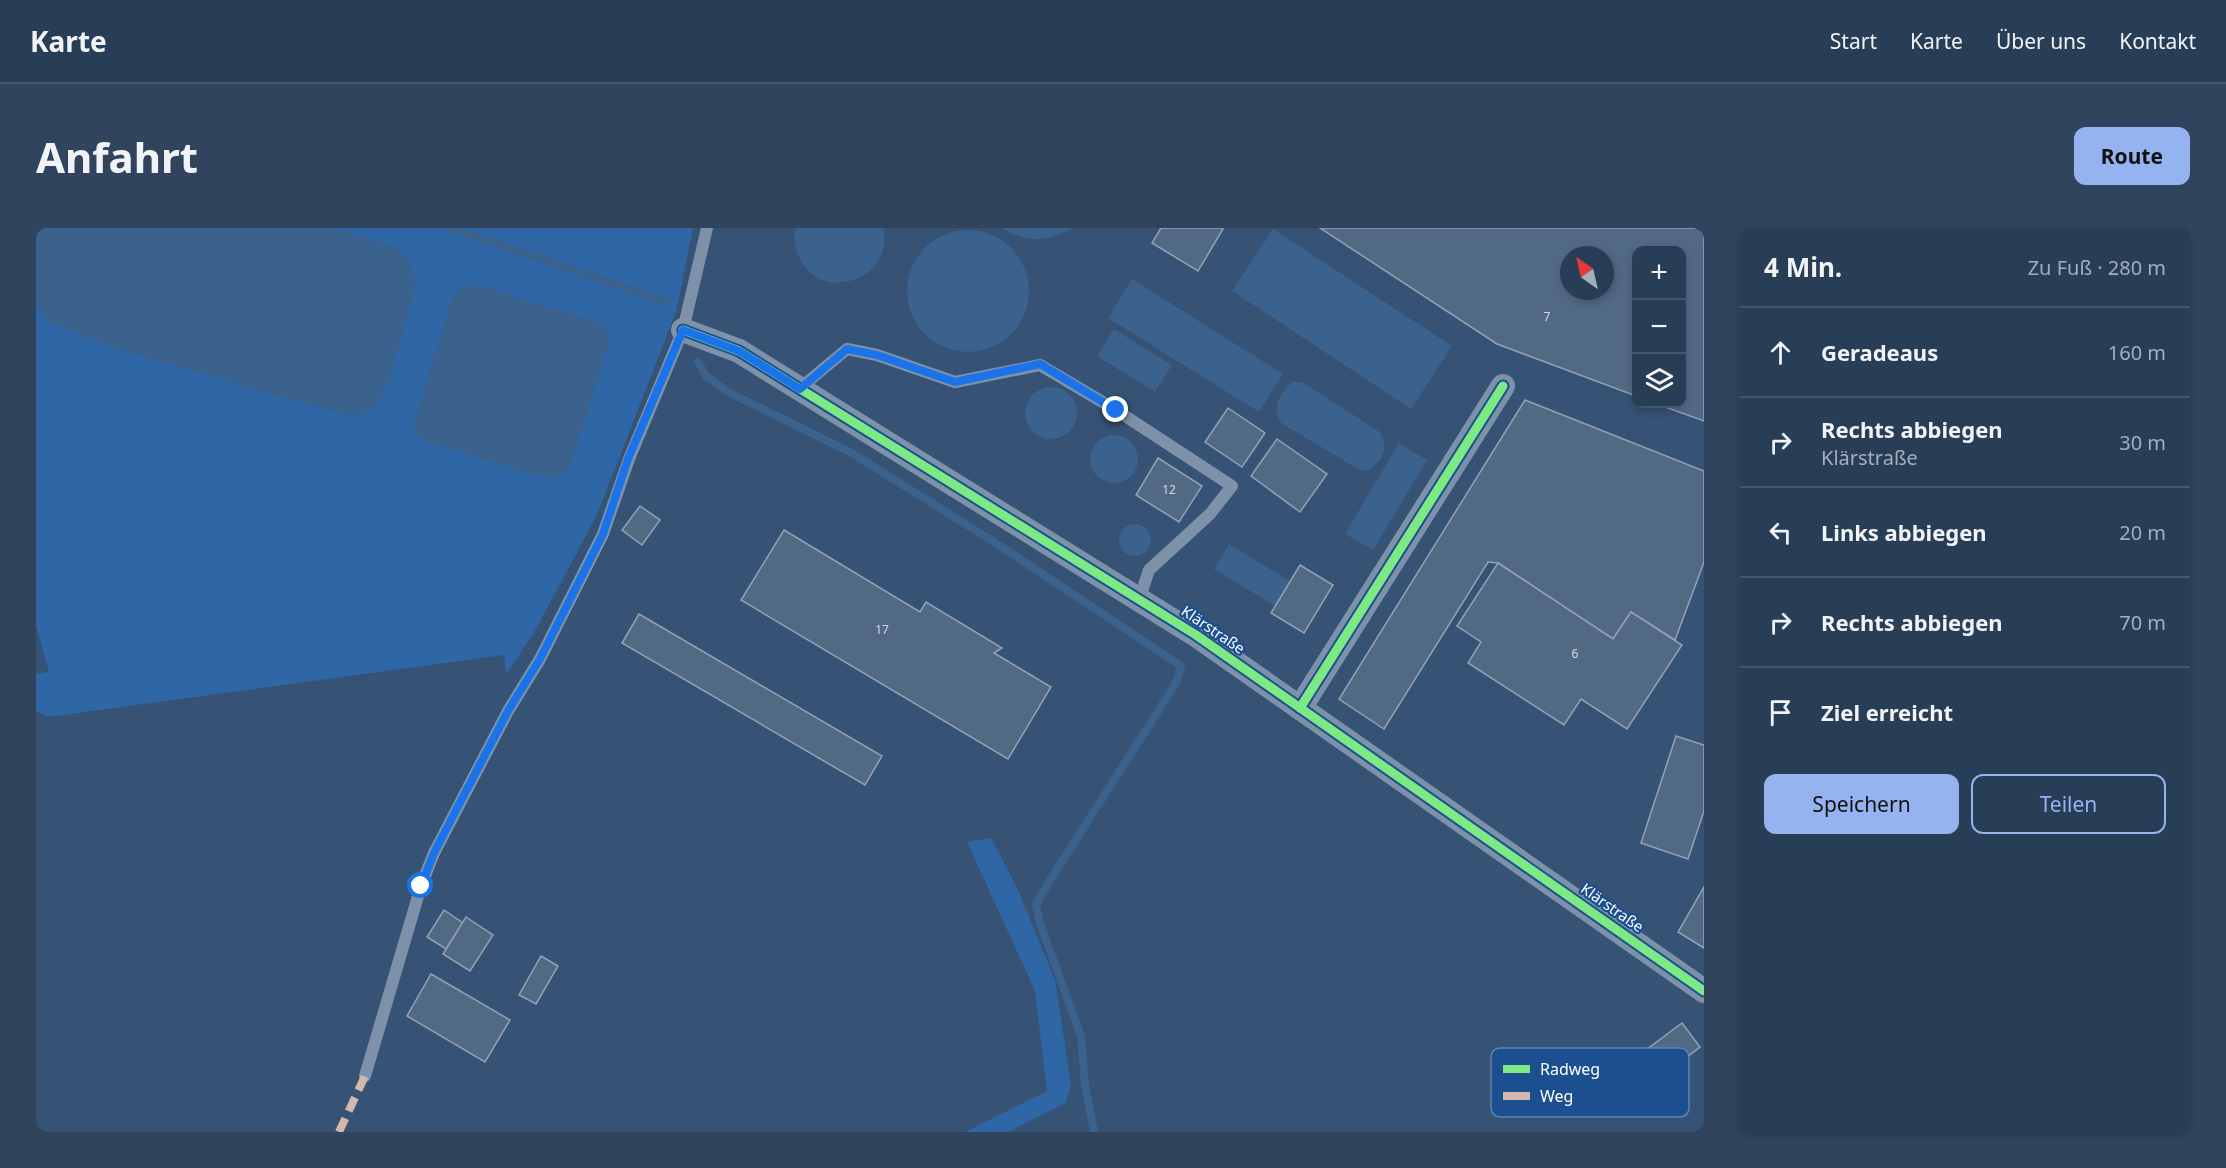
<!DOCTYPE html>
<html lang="de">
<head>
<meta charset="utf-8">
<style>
	:root { --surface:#283e57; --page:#30455d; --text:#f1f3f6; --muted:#a5aeba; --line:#44576d; --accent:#95b2f1 }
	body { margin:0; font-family:"Noto Sans",sans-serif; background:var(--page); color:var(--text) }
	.controls { position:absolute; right:18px; top:18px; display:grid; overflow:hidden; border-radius:12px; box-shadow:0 3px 9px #0003 }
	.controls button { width:54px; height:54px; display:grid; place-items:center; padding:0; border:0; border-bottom:2px solid var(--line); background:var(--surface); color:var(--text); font:30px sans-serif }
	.compass { position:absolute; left:1524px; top:18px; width:54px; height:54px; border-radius:50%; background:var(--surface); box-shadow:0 3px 9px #0003; rotate:326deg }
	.stop { position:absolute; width:18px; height:18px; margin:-14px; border:4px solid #1a73e8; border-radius:50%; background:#fff }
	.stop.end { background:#1a73e8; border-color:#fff; box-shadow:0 2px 6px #0008 }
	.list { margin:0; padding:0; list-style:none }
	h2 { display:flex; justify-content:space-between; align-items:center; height:78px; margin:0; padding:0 24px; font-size:26px }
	h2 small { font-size:20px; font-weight:400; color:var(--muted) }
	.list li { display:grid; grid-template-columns:39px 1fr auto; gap:18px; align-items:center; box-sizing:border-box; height:90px; padding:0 24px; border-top:2px solid var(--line) }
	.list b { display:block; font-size:22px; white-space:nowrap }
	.list p { margin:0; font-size:20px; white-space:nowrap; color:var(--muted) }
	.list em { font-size:20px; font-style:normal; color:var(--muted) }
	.actions { display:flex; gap:12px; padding:18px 24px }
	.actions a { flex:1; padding:14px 0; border:2px solid var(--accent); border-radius:12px; text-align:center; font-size:21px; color:var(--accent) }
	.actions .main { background:var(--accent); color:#111 }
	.icon { flex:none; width:33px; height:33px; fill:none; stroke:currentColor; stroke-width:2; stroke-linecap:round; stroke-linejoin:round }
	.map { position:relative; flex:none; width:1668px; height:904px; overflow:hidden; border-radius:12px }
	header { display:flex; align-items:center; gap:36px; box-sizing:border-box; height:84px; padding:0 30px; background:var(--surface); border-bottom:2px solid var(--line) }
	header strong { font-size:28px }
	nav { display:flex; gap:33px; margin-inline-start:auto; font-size:21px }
	.intro { display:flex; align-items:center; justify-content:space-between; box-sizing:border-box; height:144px; padding:0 36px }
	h1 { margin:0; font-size:42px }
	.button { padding:15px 27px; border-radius:12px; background:var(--accent); color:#111; font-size:21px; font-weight:700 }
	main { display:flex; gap:36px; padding:0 36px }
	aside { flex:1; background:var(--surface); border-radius:12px; box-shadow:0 3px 9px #0003 }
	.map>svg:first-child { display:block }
	.green { fill:#2f66a5 }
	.water { fill:#3b618d }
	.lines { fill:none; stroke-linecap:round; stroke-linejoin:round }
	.stream { stroke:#3b618d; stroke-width:8 }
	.building { fill:#526984; stroke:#92a2b6; stroke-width:1.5; fill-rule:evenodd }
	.service { stroke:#7d92a8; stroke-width:12 }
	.minor { stroke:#7d92a8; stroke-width:24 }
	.quiet { stroke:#d1b7ad; stroke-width:8; stroke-dasharray:15 8; stroke-linecap:butt }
	.cycleway-casing { stroke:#1b4f8f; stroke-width:13 }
	.cycleway { stroke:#7ce984; stroke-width:9 }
	.route { stroke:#1a73e8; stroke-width:8 }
	.labels { text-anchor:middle; stroke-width:4.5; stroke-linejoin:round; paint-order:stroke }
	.number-label { font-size:12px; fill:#d4dae0 }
	.street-label { font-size:15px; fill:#fff; stroke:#1b4f8f }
	.key { fill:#1b4f8f; stroke:#5f84b1; stroke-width:1.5 }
	.key-label { font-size:16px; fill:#fff }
</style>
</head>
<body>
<header>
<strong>Karte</strong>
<nav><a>Start</a><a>Karte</a><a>Über uns</a><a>Kontakt</a></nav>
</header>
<div class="intro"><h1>Anfahrt</h1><a class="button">Route</a></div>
<main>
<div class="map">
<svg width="1668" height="904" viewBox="0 0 1668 904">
	<rect width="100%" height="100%" fill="#365274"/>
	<g class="green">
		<polygon points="0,0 657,0 640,84 561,287 500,401 470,447 468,427 12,489 0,483 0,446 13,444 0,398"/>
		<polygon points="955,610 982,662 1019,752 1035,856 1030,875 972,904 929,904 1011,863 999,763 931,614"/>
	</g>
	<g class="water">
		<polygon points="0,0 298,0 361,20 373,32 380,57 352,156 340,178 323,188 306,186 84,122 13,94 0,76"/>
		<path d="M 760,0 L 847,0 C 860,52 782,78 762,27 C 759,19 757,9 760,0 Z"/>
		<path d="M 966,0 L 1037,0 C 1013,14 990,15 966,0 Z"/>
		<polygon points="1237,1 1416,118 1375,181 1196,63"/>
		<circle cx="932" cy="63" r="61"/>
		<polygon points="1096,51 1247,146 1223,184 1072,90"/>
		<polygon points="436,58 448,59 561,94 571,101 572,117 535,235 526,248 513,251 388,213 379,205 378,194 415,73 424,60"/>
		<polygon points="1078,101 1136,137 1119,164 1061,128"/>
		<path d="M 1258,153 L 1266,154 L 1341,202 C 1356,217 1347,232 1331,243 L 1322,241 L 1245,195 C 1235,179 1244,164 1258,153 Z"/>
		<circle cx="1015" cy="185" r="26"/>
		<circle cx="1078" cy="231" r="24"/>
		<polygon points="1363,215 1391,232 1337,322 1309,306"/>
		<circle cx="1099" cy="312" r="16"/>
		<polygon points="1193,316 1254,353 1239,378 1178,341"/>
	</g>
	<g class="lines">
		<g class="stream">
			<polyline points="415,0 631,74"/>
			<polyline points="662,134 670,148 692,164 814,224 955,312 1145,438 1140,455 1013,654 1000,677 1005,698 1045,808 1049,857 1058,904"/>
		</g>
	</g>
	<g class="building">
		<polygon points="1125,0 1185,0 1187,1 1162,43 1116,15"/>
		<path d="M 1284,0 L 1668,0 L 1668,193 L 1621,176 L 1646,176 L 1646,22 L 1600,22 L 1600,168 L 1461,116 ZM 1533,27 L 1569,27 L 1569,63 L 1533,63 Z"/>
		<polygon points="1489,172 1668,243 1668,334 1639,412 1595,384 1577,411 1462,335 1452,334 1348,501 1303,471"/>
		<polygon points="1192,180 1229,205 1206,239 1169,214"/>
		<polygon points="1241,211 1291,246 1264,284 1215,248"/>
		<polygon points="1122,230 1166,258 1143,294 1100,267"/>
		<polygon points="604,278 624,292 606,317 586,302"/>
		<polygon points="748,302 884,384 890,374 966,420 958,425 1015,459 972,531 705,372"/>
		<polygon points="1462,335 1577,411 1595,384 1646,417 1591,501 1545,471 1528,497 1432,435 1445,414 1421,398"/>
		<polygon points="1264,337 1297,357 1268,405 1235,385"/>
		<polygon points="603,386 846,528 829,557 586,415"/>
		<polygon points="1640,508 1668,517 1668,583 1652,631 1605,615"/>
		<polygon points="1668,659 1668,720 1642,704"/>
		<polygon points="408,682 427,695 410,721 391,709"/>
		<polygon points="430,689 457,707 434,743 407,726"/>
		<polygon points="505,728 522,738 500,776 483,767"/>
		<polygon points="395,746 474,792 449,834 371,788"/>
		<polygon points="1646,795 1664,819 1646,833 1640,825 1619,841 1606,825"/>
	</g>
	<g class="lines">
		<g class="service">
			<polyline points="763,161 811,121 841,127 919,154 1004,137 1080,182 1196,258 1174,286 1113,342 1103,372"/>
			<polyline points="329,848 385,658 398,625 472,483 504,431 567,306 593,231 647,102 671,0"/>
		</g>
		<g class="minor">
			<polyline points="647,102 703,123 1160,407 1668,763"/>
			<polyline points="1264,480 1467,158"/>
		</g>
		<polyline class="quiet" points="303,904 329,848"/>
		<defs>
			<g id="cycleway">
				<polyline points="647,102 703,123 1160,407 1668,763"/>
				<polyline points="1264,480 1467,158"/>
			</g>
		</defs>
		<use href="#cycleway" class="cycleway-casing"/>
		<use href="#cycleway" class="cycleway"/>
	</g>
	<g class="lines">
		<polyline class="route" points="385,658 398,625 416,590 472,483 504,431 567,306 592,231 647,102 703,123 764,161 811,121 841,127 919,154 1004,136 1080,182"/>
	</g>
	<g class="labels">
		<g class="number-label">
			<text x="1511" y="93">7</text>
			<text x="1133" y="266">12</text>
			<text x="846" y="406">17</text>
			<text x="1539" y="430">6</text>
		</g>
		<g class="street-label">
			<text transform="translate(1177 402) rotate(34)" y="5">Klärstraße</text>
			<text transform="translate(1576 680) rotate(35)" y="5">Klärstraße</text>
		</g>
	</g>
	<rect x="1455" y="820" width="198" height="69" rx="9" class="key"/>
	<rect x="1467" y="837" width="27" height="8" fill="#7ce984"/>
	<rect x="1467" y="864" width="27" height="8" fill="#d1b7ad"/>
	<g class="key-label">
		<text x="1504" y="847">Radweg</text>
		<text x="1504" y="874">Weg</text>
	</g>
</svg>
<div class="controls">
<button>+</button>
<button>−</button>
<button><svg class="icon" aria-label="layers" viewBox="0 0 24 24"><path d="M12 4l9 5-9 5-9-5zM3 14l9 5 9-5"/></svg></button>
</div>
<svg class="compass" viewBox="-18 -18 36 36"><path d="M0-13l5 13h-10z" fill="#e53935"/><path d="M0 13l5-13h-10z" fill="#a5aeba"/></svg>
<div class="stop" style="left:385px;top:658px"></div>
<div class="stop end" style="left:1080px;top:182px"></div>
</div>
<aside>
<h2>4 Min.<small>Zu Fuß · 280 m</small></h2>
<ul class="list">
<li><svg class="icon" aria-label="ahead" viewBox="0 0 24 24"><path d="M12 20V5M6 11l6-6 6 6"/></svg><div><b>Geradeaus</b></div><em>160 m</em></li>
<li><svg class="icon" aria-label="right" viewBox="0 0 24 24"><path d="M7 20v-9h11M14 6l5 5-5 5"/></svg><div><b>Rechts abbiegen</b><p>Klärstraße</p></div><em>30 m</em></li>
<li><svg class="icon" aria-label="left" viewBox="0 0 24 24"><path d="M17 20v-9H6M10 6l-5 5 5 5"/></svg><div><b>Links abbiegen</b></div><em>20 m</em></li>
<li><svg class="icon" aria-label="right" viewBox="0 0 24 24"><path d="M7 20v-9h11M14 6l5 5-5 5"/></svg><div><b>Rechts abbiegen</b></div><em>70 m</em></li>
<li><svg class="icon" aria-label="arrive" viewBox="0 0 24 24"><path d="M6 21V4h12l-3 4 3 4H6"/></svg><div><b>Ziel erreicht</b></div></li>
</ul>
<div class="actions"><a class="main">Speichern</a><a>Teilen</a></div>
</aside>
</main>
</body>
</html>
